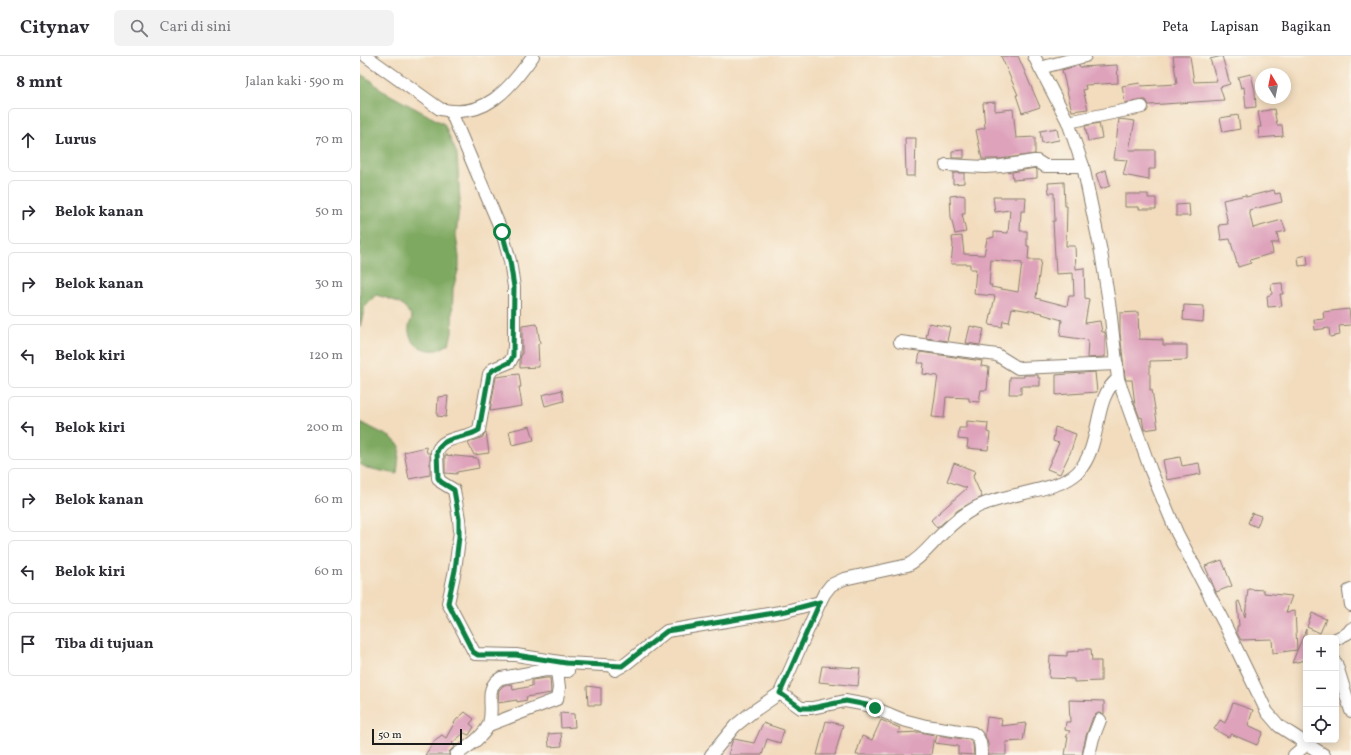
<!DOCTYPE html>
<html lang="id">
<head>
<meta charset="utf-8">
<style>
	:root { --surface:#fff; --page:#f2f2f3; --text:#2b2b33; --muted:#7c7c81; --line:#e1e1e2 }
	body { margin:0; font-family:Vollkorn,serif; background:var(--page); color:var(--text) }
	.controls { position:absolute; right:12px; bottom:12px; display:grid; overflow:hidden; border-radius:6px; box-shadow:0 2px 10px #0003 }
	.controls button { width:36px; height:36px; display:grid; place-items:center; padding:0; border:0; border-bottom:1px solid var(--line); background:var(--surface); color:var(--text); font:20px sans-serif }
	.compass { position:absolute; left:895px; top:12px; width:36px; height:36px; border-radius:50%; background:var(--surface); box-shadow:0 2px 10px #0003; rotate:350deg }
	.scale { position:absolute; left:12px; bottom:10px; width:90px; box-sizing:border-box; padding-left:4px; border:2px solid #1c1c1c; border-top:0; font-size:11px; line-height:14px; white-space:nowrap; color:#1c1c1c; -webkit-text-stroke:3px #fbf7ec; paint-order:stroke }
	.stop { position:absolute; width:12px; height:12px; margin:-9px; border:3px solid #0b8043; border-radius:50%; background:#fff }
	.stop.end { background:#0b8043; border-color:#fff; box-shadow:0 1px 4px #0008 }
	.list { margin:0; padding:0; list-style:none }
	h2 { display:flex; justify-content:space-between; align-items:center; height:52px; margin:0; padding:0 16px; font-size:17px }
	h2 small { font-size:13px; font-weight:400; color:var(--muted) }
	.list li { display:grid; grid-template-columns:26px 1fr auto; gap:12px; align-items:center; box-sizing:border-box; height:64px; margin:0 8px 8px; padding:0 8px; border:1px solid var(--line); border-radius:6px }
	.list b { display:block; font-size:15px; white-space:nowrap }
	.list em { font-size:13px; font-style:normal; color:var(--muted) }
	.icon { flex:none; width:22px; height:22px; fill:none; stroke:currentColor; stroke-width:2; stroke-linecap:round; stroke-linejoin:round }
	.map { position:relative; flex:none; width:991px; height:699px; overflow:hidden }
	header { display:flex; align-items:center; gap:24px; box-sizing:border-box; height:56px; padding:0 20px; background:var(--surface); border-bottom:1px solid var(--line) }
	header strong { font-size:19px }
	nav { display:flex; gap:22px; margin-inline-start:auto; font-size:14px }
	.search { width:280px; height:36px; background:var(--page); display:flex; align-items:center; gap:10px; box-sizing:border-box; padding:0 14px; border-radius:6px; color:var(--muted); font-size:15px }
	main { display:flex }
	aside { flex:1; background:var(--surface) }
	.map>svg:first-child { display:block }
	.forest { fill:#7ea961; stroke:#4d623e }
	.building { fill:#dea2bb; fill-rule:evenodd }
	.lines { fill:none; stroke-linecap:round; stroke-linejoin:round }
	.minor-casing { stroke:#877c6c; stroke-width:14 }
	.minor { stroke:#fff; stroke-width:12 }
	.route { stroke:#0b8043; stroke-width:5 }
</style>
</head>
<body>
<header>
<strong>Citynav</strong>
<div class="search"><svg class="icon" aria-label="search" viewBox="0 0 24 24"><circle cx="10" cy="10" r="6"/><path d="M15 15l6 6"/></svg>Cari di sini</div>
<nav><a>Peta</a><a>Lapisan</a><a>Bagikan</a></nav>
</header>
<main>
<aside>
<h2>8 mnt<small>Jalan kaki · 590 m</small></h2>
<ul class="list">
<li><svg class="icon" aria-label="ahead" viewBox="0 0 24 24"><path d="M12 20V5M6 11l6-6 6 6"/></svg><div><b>Lurus</b></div><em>70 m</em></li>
<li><svg class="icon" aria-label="right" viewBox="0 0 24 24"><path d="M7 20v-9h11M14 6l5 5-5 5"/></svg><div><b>Belok kanan</b></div><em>50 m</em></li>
<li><svg class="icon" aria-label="right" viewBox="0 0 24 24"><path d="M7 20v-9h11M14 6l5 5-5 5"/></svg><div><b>Belok kanan</b></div><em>30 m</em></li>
<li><svg class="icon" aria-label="left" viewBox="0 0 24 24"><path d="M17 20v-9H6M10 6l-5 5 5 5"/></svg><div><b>Belok kiri</b></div><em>120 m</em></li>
<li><svg class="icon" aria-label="left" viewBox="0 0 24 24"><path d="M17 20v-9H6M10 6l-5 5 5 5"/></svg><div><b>Belok kiri</b></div><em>200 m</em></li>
<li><svg class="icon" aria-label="right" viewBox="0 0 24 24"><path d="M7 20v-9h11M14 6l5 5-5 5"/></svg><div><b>Belok kanan</b></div><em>60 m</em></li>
<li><svg class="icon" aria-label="left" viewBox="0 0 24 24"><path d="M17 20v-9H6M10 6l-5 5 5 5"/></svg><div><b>Belok kiri</b></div><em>60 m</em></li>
<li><svg class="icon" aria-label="arrive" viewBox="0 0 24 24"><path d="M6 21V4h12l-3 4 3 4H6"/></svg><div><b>Tiba di tujuan</b></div></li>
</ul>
</aside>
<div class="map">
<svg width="991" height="699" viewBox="0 0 991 699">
	<rect width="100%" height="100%" fill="#fbf7ec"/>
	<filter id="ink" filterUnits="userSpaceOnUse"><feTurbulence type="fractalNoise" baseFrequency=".025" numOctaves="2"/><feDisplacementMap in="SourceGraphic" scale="8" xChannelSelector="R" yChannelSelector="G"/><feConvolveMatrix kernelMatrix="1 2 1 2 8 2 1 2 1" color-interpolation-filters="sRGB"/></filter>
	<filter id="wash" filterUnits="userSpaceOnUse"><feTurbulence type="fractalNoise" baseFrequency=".012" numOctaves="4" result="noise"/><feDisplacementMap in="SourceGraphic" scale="16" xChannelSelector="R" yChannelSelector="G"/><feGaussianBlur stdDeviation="0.9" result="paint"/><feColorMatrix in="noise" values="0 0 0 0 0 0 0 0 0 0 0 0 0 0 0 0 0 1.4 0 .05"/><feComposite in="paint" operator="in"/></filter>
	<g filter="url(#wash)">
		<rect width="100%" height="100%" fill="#f2dcbd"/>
		<g class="forest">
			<path d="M 0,18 L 12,25 L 21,34 L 84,68 L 97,98 L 100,145 L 96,179 L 99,201 L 99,211 L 93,233 L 92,277 L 89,288 C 85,290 81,293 77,294 C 63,296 47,287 49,271 C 49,268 51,265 52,262 C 43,245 33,244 16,239 L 5,250 L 0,271 Z"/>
			<polygon points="0,366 32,382 40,390 37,418 7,412 0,408"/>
		</g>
		<g id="blocks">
			<g class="building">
				<polygon points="641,0 658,0 680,51 662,57 656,39 658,39"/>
				<polygon points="813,0 830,0 834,26 857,25 850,3 862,0 870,28 860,31 864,44 789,49 786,44 784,44 765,47 762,30 780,27 781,30 817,28"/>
				<polygon points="719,9 720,11 757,9 758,27 725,29 726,33 723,34 728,53 712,55 702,14"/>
				<polygon points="891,18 895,35 896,51 886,52 884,31 881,32 878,21"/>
				<polygon points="635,46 635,55 653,53 656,82 675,81 675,98 640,103 622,103 616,74 625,72 623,47"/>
				<polygon points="914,53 917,69 922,69 923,80 899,82 898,71 901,71 898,56"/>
				<polygon points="878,59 880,73 863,76 860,62"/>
				<polygon points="759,63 775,65 769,94 795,94 795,113 789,113 789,124 763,119 767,104 754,103"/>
				<polygon points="739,67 742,82 728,85 725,70"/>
				<polygon points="697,72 699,84 682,87 680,75"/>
				<polygon points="545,82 556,82 555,120 546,120"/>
				<polygon points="604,94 604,102 592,102 592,95"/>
				<polygon points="675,112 677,114 677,122 653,124 652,116"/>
				<polygon points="746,114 750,130 741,133 736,118"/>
				<polygon points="593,117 604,117 604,127 593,128"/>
				<path d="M 704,126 L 705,150 L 707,150 L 706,190 L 715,190 L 716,213 L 724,212 L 725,242 L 729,243 L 725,267 L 740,265 L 742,276 L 745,276 L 745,301 L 727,302 L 728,284 L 700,280 L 702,264 L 682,258 L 683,257 L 652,252 L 649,266 L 643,265 L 642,271 L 629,269 L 635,240 L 614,238 L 616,213 L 610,213 L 610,208 L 591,208 L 593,189 L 592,181 L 602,180 L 604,198 L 624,199 L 627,183 L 634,181 L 634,176 L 648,177 L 650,154 L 635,156 L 633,141 L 666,141 L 665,155 L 661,155 L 660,175 L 667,175 L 667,190 L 669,190 L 668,204 L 681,204 L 676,242 L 707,250 L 709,240 L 714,240 L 713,217 L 696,218 L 693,165 L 695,165 L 694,137 L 689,137 L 688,127 ZM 631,204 L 662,207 L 658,236 L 631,231 L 632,229 L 629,229 Z"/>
				<polygon points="914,134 915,138 920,137 922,146 889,154 893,172 922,164 926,175 917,177 919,187 911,187 913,197 890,204 891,207 878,211 870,183 861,184 859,169 868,168 863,144 886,139 886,141"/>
				<polygon points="765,138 788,138 788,142 796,142 796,153 779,153 779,151 765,151"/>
				<polygon points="600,139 605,140 605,158 602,158 606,176 595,178 591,161 590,140"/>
				<polygon points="829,148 830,160 816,160 816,149"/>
				<polygon points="947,199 948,209 939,210 938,201"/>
				<polygon points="922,227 923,238 920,238 922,250 908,251 907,240 912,238 911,228"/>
				<polygon points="824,249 844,250 843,266 823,264"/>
				<polygon points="989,253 991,269 979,270 980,279 970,281 969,272 955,274 954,264 964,263 963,256"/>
				<polygon points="778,256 779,283 803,284 803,289 827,289 827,304 790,305 790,334 792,334 798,372 784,374 782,361 780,362 775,349 772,324 766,324 765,321 760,277 760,257"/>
				<polygon points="569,267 590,271 587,285 566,282"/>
				<polygon points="177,268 180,287 178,288 179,311 160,312 160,303 161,299 162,299 162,270"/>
				<polygon points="610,270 624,273 620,289 606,287"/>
				<polygon points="560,296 622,305 621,310 629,311 627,334 621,334 619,346 609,345 609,342 586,341 584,362 572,361 578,320 563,318 564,307 558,307"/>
				<polygon points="735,316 737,336 696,339 696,319"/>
				<polygon points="159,318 161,331 159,331 162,350 130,355 136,321"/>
				<polygon points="664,319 678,319 678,322 680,322 680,330 661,330 661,338 649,338 650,321 664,321"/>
				<polygon points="202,334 204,345 185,350 182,339"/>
				<polygon points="88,340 86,361 77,360 78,341"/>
				<polygon points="607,365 628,367 627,376 630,377 628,394 607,392 608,384 598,383 599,372 607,372"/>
				<polygon points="170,370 174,384 152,389 149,375"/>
				<polygon points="695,371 716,378 711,395 700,418 687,413 699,387 693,385"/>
				<polygon points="126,376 129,397 114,399 108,387 123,381"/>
				<polygon points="66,391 67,397 70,397 70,419 49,423 44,396"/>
				<polygon points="85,399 117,402 119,412 97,416 97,418 85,417"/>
				<polygon points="820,401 822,410 839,407 841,418 807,424 803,404"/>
				<polygon points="594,407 615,415 613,421 622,441 598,454 577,472 571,464 607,432 587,425"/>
				<polygon points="892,457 901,460 897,471 888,467"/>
				<polygon points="862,504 872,530 856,536 845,510"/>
				<polygon points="888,533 904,534 904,537 932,540 926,556 935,555 937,594 913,597 912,583 881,584 877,577 877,570 879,570 877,546 879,545 885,561"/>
				<polygon points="952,557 966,563 960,577 947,571"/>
				<polygon points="946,573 946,604 932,607"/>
				<polygon points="719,593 731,593 732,605 741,605 741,625 714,626 714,623 689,622 690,599 707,600 707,596 719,595"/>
				<polygon points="462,610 500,612 498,630 459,626"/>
				<polygon points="186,622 190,622 191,637 166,641 167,644 157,646 157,644 138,647 139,634 144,629 152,628 153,634 172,630 172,624"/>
				<polygon points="227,630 241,632 241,649 228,649"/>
				<polygon points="709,644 744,645 744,658 738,657 733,661 726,680 722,699 705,699 708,681 706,681 710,675 705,674 706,666 710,666"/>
				<polygon points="873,647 893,654 888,669 903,676 897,689 871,678 868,681 854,673 860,664 865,667"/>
				<polygon points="105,656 114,663 110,668 114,671 109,679 104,677 92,687 95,690 89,696 89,699 65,699 75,684 82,679 86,682 96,664"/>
				<polygon points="200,657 214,658 215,671 201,672"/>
				<polygon points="627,661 642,663 641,670 666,667 663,685 646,686 646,699 628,699 628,688 625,679"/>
				<polygon points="521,664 540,672 538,677 560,676 574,679 571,699 496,699 502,680 512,684"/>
				<polygon points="466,665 483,669 475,699 457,699"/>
				<polygon points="403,667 424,674 420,687 407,683 402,699 368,699 372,686 374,683 394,687"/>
				<polygon points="201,677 202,690 189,691 188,678"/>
				<polygon points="577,679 610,684 613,688 614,699 598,698 598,690 575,687"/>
			</g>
		</g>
	</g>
	<g filter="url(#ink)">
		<use href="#blocks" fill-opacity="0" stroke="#877c6c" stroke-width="1"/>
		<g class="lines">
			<defs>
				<g id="minor">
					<path d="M 6,0 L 80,53 C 125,64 149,33 173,0"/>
					<polyline points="674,0 708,66 723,110 741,196 750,253 758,323 791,415 817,477 864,567 907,656 919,670 964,699"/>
					<polyline points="680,12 725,0"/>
					<path d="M 91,56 L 142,176 L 150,205 L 154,231 L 154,290 L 153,300 L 150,306 L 133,313 L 129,318 L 119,374 C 107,383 83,379 77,396 L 78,422 L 81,426 L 94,434 L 99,463 L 100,475 L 95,514 L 88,547 L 115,598 L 156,599 L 206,607 L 262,610"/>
					<polyline points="708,66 782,51"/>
					<polyline points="586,109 625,111 641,110 674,105 677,105 685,110 723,110"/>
					<polyline points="540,286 637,299 658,312 757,308"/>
					<polyline points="991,534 989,535 991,549"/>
					<polyline points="976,583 988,577 991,573"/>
					<polyline points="976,607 991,655"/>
					<polyline points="255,614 267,607 307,575 426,555 460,546"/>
					<path d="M 420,637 L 441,652 L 452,652 L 485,645 L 507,649 L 543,664 L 566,670 L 613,677 C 621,682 621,690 621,699"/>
					<polyline points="129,669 197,643 199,632 197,614"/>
					<path d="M 96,699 C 107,691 122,682 128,670 C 136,653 122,632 141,622 L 186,614 L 208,615"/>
					<path d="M 351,699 L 375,670 L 391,657 L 420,637 L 460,546 L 464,538 L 471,529 L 484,523 L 548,509 C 563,501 572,487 584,476 C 593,467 604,458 615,452 C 642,437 699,436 718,416 C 743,389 732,342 758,323"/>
					<polyline points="729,699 733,682 740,664"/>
					<polyline points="934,699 947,688"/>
				</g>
			</defs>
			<use href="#minor" class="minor-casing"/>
			<use href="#minor" class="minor"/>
		</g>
	</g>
	<g class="lines" filter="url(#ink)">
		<path class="route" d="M 142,176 L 150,205 L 154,231 L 153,300 L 150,306 L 133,314 L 129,318 L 119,374 C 107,383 82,379 77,396 L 78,422 L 81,426 L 94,434 L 99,463 L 99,481 L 95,514 L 88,547 L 113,596 L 118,599 L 156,599 L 206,607 L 262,610 L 307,575 L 426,555 L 460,546 L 420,637 L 441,652 L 452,652 L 486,645 L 507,649 L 515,652"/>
	</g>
</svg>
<div class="controls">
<button>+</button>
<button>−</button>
<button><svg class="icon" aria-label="locate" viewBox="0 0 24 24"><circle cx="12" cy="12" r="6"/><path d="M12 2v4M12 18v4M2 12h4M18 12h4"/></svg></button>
</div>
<svg class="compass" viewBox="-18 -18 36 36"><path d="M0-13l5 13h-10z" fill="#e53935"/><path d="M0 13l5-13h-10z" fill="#7c7c81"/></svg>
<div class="scale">50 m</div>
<div class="stop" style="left:142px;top:176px"></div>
<div class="stop end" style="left:515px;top:652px"></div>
</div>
</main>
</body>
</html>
